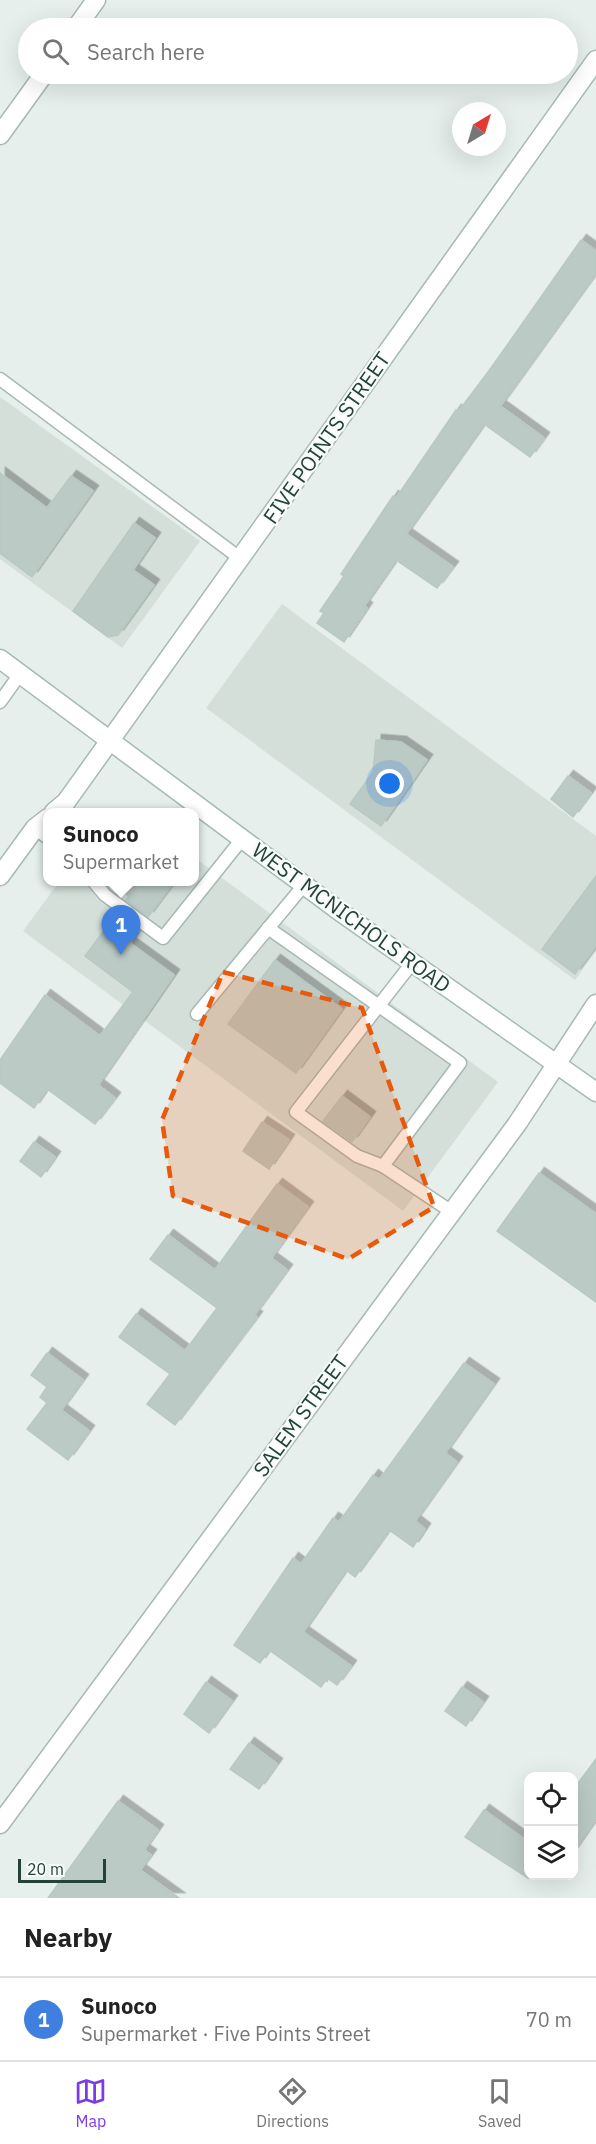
<!DOCTYPE html>
<html lang="en">
<head>
<meta charset="utf-8">
<style>
	:root { --surface:#fff; --page:#f2f2f2; --text:#222; --muted:#767676; --line:#e0e0e0; --accent:#7c3aed }
	body { margin:0; font-family:"IBM Plex Sans",sans-serif; background:var(--page); color:var(--text) }
	.controls { position:absolute; right:18px; bottom:18px; display:grid; overflow:hidden; border-radius:12px; box-shadow:0 6px 24px #0002 }
	.controls button { width:54px; height:54px; display:grid; place-items:center; padding:0; border:0; border-bottom:2px solid var(--line); background:var(--surface); color:var(--text); font:30px sans-serif }
	.compass { position:absolute; left:452px; top:102px; width:54px; height:54px; border-radius:50%; background:var(--surface); box-shadow:0 6px 24px #0002; rotate:38deg }
	.scale { position:absolute; left:18px; bottom:15px; width:88px; box-sizing:border-box; padding-left:6px; border:3px solid #24423a; border-top:0; font-size:16px; line-height:21px; white-space:nowrap; color:#24423a; -webkit-text-stroke:4px #f7fbf9; paint-order:stroke }
	.you { position:absolute; left:390px; top:784px; width:21px; height:21px; margin:-15px; border:4px solid #fff; border-radius:50%; background:#1a73e8; box-shadow:0 0 0 9px #1a73e833 }
	.badge { display:grid; place-items:center; width:39px; height:39px; border-radius:50%; background:var(--accent); color:#fff; font-size:20px; font-weight:700 }
	.pin { position:absolute; translate:-50% -50px; filter:drop-shadow(0 2px 3px #0008) }
	.pin::after { content:''; position:absolute; top:32px; width:21px; height:18px; background:inherit; clip-path:polygon(0 0,100% 0,50% 100%) }
	.popup { position:absolute; left:43px; top:808px; width:156px; height:78px; box-sizing:border-box; display:grid; place-content:center; border-radius:12px; background:var(--surface); filter:drop-shadow(0 2px 4px #0005); font-size:20px; white-space:nowrap; color:var(--muted) }
	.popup b { font-size:22px; color:var(--text) }
	.popup::after { content:''; position:absolute; left:50%; top:100%; margin-left:-12px; border:12px solid transparent; border-top-color:var(--surface) }
	.list { margin:0; padding:0; list-style:none }
	h2 { display:flex; justify-content:space-between; align-items:center; height:78px; margin:0; padding:0 24px; font-size:26px }
	h2 small { font-size:20px; font-weight:400; color:var(--muted) }
	.list li { display:grid; grid-template-columns:39px 1fr auto; gap:18px; align-items:center; box-sizing:border-box; height:84px; padding:0 24px; border-top:2px solid var(--line) }
	.list b { display:block; font-size:22px; white-space:nowrap }
	.list p { margin:0; font-size:20px; white-space:nowrap; color:var(--muted) }
	.list em { font-size:20px; font-style:normal; color:var(--muted) }
	.icon { flex:none; width:33px; height:33px; fill:none; stroke:currentColor; stroke-width:2; stroke-linecap:round; stroke-linejoin:round }
	.map { position:relative; flex:none; width:596px; height:1898px; overflow:hidden }
	.search { position:absolute; background:var(--surface); box-shadow:0 6px 24px #0002; left:18px; right:18px; top:18px; height:66px; display:flex; align-items:center; gap:15px; box-sizing:border-box; padding:0 21px; border-radius:33px; color:var(--muted); font-size:22px }
	.sheet { height:162px; background:var(--surface) }
	nav { display:flex; justify-content:space-around; align-items:center; box-sizing:border-box; height:84px; border-top:2px solid var(--line); background:var(--surface); font-size:16px; color:var(--muted) }
	nav a { display:grid; justify-items:center; gap:3px }
	nav .on { color:var(--accent) }
	.map>svg:first-child { display:block }
	.built { fill:#d4dfda }
	.building { fill:#bbcac4; stroke:#b8c9c2; stroke-width:1.5; filter:url(#shadow) }
	.lines { fill:none; stroke-linecap:round; stroke-linejoin:round }
	.lane-casing { stroke:#a8b8b2; stroke-width:15 }
	.street-casing { stroke:#a8b8b2; stroke-width:21 }
	.secondary-casing { stroke:#a4bbb3; stroke-width:21 }
	.lane { stroke:#fff; stroke-width:12 }
	.street { stroke:#fff; stroke-width:18 }
	.secondary { stroke:#fff; stroke-width:18 }
	.marked { fill:#e8590c; fill-opacity:0.2; stroke:#e8590c; stroke-width:4.5; stroke-dasharray:12 8; stroke-linejoin:round }
	.labels { text-anchor:middle; stroke-width:4.5; stroke-linejoin:round; paint-order:stroke }
	.street-label { font-size:21px; fill:#24423a; stroke:#f7fbf9 }
</style>
</head>
<body>
<div class="map">
<svg width="596" height="1898" viewBox="0 0 596 1898">
	<defs>
		<filter id="shadow"><feDropShadow dx="5.5" dy="-5.5" stdDeviation="0" flood-color="#0004"/></filter>
	</defs>
	<rect width="100%" height="100%" fill="#e6efeb"/>
	<g class="built">
		<polygon points="0,397 200,541 122,648 0,559"/>
		<polygon points="282,604 596,836 596,951 575,980 206,708"/>
		<polygon points="195,858 498,1082 403,1211 23,931 59,882 195,882"/>
	</g>
	<g class="building">
		<polygon points="581,240 596,251 596,273 500,406 544,438 530,457 484,424 406,534 453,567 437,588 396,560 364,606 367,608 344,642 317,623 324,613 320,611 344,576 341,574 393,496 396,498 456,410 458,412 491,368"/>
		<polygon points="0,473 47,508 71,476 93,491 32,577 0,553"/>
		<polygon points="134,523 155,538 133,570 154,585 118,635 108,637 73,611"/>
		<polygon points="376,740 401,742 427,760 381,826 350,804 373,772"/>
		<polygon points="568,776 591,793 573,817 551,799"/>
		<polygon points="596,876 596,946 575,974 542,949"/>
		<polygon points="110,882 174,882 148,917 126,900 129,896"/>
		<polygon points="116,914 139,930 130,943 174,975 98,1085 115,1098 95,1124 47,1089 34,1108 0,1083 0,1060 45,995 100,1036 133,992 85,956"/>
		<polygon points="275,960 342,1009 296,1073 228,1024"/>
		<polygon points="342,1096 370,1117 352,1142 323,1121"/>
		<polygon points="262,1122 289,1140 269,1169 243,1151"/>
		<polygon points="34,1142 55,1157 41,1177 20,1161"/>
		<polygon points="539,1173 596,1214 596,1302 497,1231"/>
		<polygon points="277,1184 308,1207 271,1258 287,1270 254,1315 257,1317 175,1425 147,1404 170,1374 119,1337 136,1314 185,1351 217,1308 150,1259 168,1235 215,1270"/>
		<polygon points="47,1353 83,1380 61,1410 89,1431 68,1460 27,1429 47,1403 40,1397 47,1387 31,1375"/>
		<polygon points="464,1363 494,1384 445,1453 457,1462 415,1521 425,1529 413,1547 389,1530 355,1577 346,1570 303,1632 351,1666 337,1685 327,1678 321,1687 269,1650 260,1663 234,1645 293,1558 301,1564 333,1518 339,1522 373,1475 379,1480"/>
		<polygon points="206,1682 232,1701 209,1733 184,1714"/>
		<polygon points="462,1687 483,1702 466,1726 445,1711"/>
		<polygon points="249,1743 277,1764 259,1789 230,1769"/>
		<polygon points="596,1759 596,1819 573,1852 573,1790"/>
		<polygon points="118,1801 158,1830 144,1850 151,1855 140,1870 179,1898 48,1898"/>
		<polygon points="484,1810 528,1842 528,1878 465,1837"/>
	</g>
	<g class="lines">
		<defs>
			<g id="lane">
				<polyline points="0,379 241,559"/>
				<polyline points="0,702 20,674"/>
				<polyline points="35,828 48,838"/>
				<polyline points="94,882 105,895 163,938 242,839"/>
				<polyline points="268,928 460,1063 383,1166 452,1212"/>
				<polyline points="197,1014 304,885"/>
				<polyline points="383,1166 357,1156 296,1112 412,963"/>
			</g>
			<g id="street">
				<polyline points="76,28 96,0"/>
				<polyline points="0,135 44,74"/>
				<polyline points="54,812 66,802 596,60"/>
				<polyline points="0,876 35,828 48,818"/>
				<polyline points="0,1824 517,1124 596,1004"/>
			</g>
			<polyline id="secondary" points="0,659 342,913 596,1092"/>
		</defs>
		<use href="#lane" class="lane-casing"/>
		<use href="#street" class="street-casing"/>
		<use href="#secondary" class="secondary-casing"/>
		<use href="#lane" class="lane"/>
		<use href="#street" class="street"/>
		<use href="#secondary" class="secondary"/>
	</g>
	<path class="marked" d="M 223,972 L 362,1008 L 434,1207 L 348,1259 L 173,1196 L 162,1120 Z"/>
	<g class="labels">
		<g class="street-label">
			<text transform="translate(327 438) rotate(-55)" y="7">FIVE POINTS STREET</text>
			<text transform="translate(351 918) rotate(36)" y="7">WEST MCNICHOLS ROAD</text>
			<text transform="translate(301 1416) rotate(-54)" y="7">SALEM STREET</text>
		</g>
	</g>
</svg>
<div class="controls">
<button><svg class="icon" aria-label="locate" viewBox="0 0 24 24"><circle cx="12" cy="12" r="6"/><path d="M12 2v4M12 18v4M2 12h4M18 12h4"/></svg></button>
<button><svg class="icon" aria-label="layers" viewBox="0 0 24 24"><path d="M12 4l9 5-9 5-9-5zM3 14l9 5 9-5"/></svg></button>
</div>
<svg class="compass" viewBox="-18 -18 36 36"><path d="M0-13l5 13h-10z" fill="#e53935"/><path d="M0 13l5-13h-10z" fill="#767676"/></svg>
<div class="scale">20 m</div>
<div class="you"></div>
<div class="pin badge" style="left:121px;top:955px;background:#3f7fe0">1</div>
<div class="popup"><b>Sunoco</b>Supermarket</div>
<div class="search"><svg class="icon" aria-label="search" viewBox="0 0 24 24"><circle cx="10" cy="10" r="6"/><path d="M15 15l6 6"/></svg>Search here</div>
</div>
<section class="sheet">
<h2>Nearby<small></small></h2>
<ul class="list">
<li><span class="badge" style="background:#3f7fe0">1</span><div><b>Sunoco</b><p>Supermarket · Five Points Street</p></div><em>70 m</em></li>
</ul>
</section>
<nav>
<a class="on"><svg class="icon" aria-label="map" viewBox="0 0 24 24"><path d="M3 6l6-2 6 2 6-2v14l-6 2-6-2-6 2zM9 4v14M15 6v14"/></svg>Map</a>
<a><svg class="icon" aria-label="directions" viewBox="0 0 24 24"><path d="M12 3l9 9-9 9-9-9zM9 14v-3h6M13 9l2 2-2 2"/></svg>Directions</a>
<a><svg class="icon" aria-label="saved" viewBox="0 0 24 24"><path d="M7 4h10v16l-5-4-5 4z"/></svg>Saved</a>
</nav>
</body>
</html>
